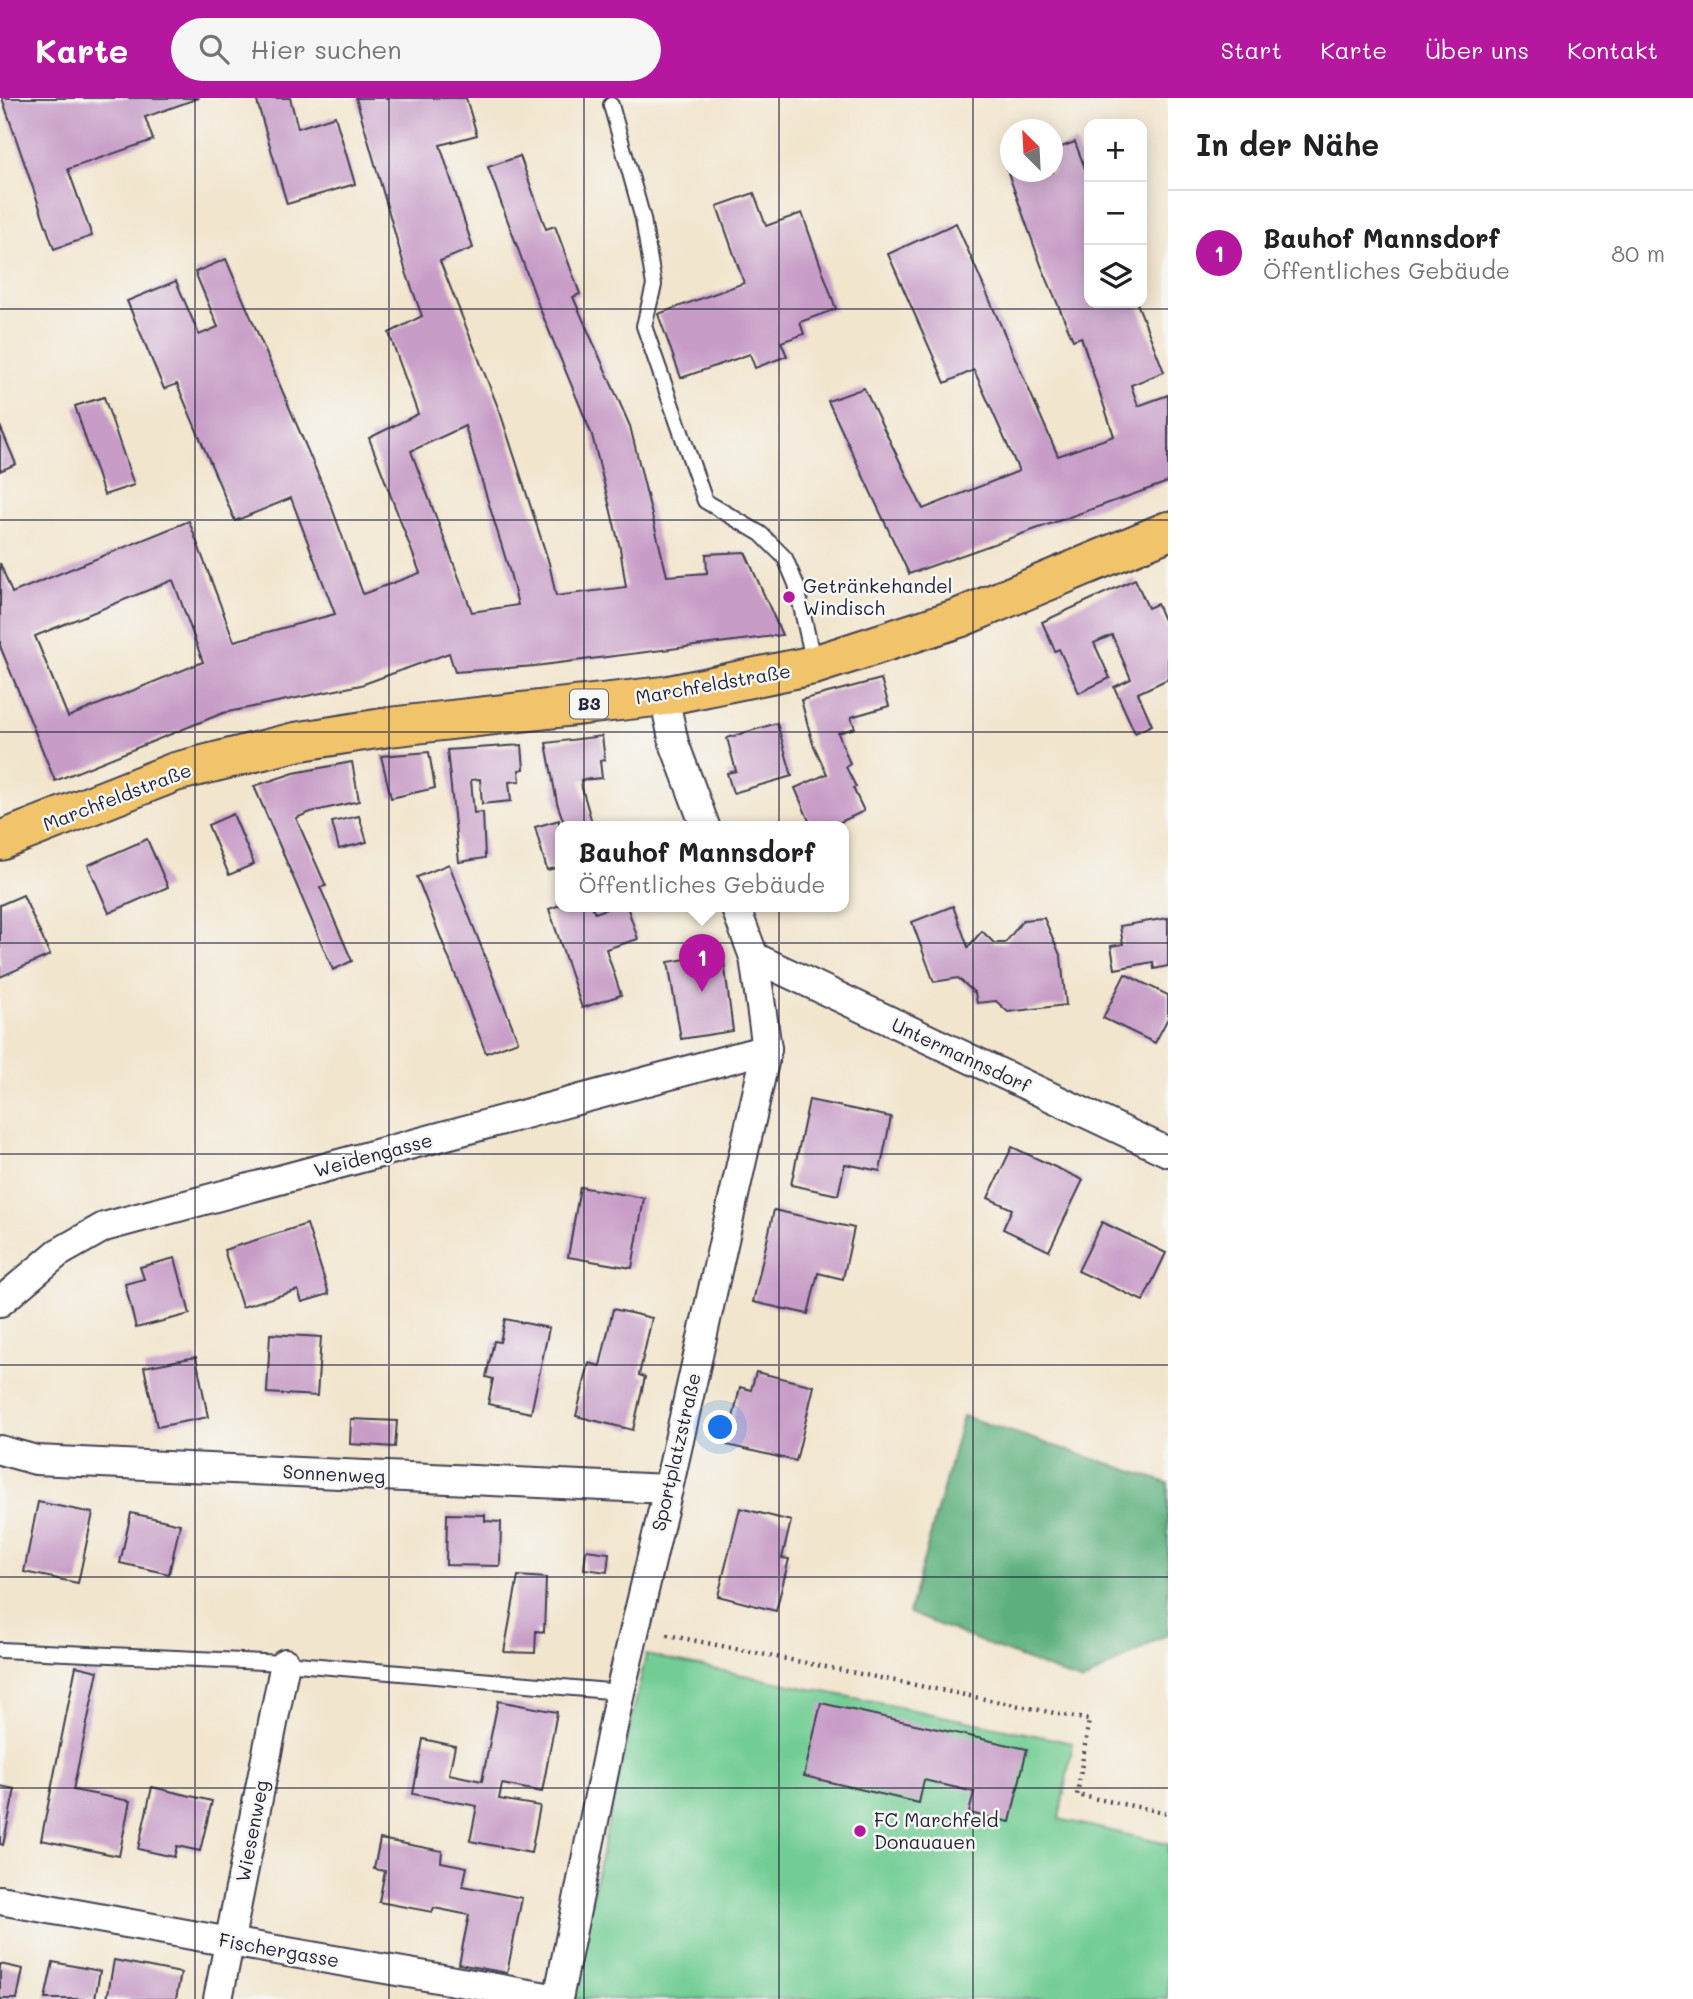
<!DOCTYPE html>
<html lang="de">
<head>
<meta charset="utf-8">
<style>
	:root { --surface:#fff; --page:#f6f6f6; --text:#202124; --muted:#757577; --line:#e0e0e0; --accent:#b5179e }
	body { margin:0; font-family:Mali,sans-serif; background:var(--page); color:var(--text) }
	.controls { position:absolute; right:21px; top:21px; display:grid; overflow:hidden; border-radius:14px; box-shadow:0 4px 18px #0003 }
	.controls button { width:63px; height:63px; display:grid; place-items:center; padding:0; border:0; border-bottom:2px solid var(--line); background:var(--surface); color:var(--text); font:35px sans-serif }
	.compass { position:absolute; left:1000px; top:21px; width:63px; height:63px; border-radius:50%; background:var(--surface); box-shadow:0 4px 18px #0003; rotate:336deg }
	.you { position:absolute; left:721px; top:1330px; width:24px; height:24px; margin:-18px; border:5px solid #fff; border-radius:50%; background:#1a73e8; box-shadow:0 0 0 10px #1a73e833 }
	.badge { display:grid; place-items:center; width:46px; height:46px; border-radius:50%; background:var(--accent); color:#fff; font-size:23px; font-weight:700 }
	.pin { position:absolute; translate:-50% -58px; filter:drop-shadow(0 2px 4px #0008) }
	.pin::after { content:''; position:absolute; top:37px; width:24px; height:21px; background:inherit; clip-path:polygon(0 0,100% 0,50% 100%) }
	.popup { position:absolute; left:555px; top:723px; width:294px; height:91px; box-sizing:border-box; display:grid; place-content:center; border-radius:14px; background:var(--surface); filter:drop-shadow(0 2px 5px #0005); font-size:23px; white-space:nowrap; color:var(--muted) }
	.popup b { font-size:26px; color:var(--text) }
	.popup::after { content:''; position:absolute; left:50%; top:100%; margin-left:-14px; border:14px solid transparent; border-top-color:var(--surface) }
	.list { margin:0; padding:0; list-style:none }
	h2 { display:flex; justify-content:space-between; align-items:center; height:91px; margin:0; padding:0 28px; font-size:30px }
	h2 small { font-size:23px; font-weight:400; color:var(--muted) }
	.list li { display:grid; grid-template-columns:46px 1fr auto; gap:21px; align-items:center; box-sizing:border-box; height:126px; padding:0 28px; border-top:2px solid var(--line) }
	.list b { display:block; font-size:26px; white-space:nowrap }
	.list p { margin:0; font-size:23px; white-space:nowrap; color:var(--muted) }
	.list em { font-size:23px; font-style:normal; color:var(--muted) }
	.icon { flex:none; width:38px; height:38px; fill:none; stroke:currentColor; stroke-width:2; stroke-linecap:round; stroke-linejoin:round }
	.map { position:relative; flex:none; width:1168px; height:1901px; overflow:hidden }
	header { display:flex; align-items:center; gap:42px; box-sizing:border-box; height:98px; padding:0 35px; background:var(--accent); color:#fff }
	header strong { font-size:33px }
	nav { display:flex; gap:38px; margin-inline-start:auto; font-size:24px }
	.search { width:490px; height:63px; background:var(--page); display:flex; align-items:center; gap:18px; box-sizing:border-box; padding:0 24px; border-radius:38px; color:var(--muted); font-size:26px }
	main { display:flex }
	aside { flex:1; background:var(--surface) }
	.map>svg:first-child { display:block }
	.green { fill:#72cd94; stroke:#4a7868; stroke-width:2 }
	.forest { fill:#5db07e; stroke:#40695c; stroke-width:2 }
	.building { fill:#c79cc7; fill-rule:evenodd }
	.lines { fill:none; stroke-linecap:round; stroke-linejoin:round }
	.lane-casing { stroke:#413f51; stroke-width:18 }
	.street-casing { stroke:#413f51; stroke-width:32 }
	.primary-casing { stroke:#413f51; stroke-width:42 }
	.path { stroke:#413f51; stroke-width:4.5; stroke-dasharray:2 5; stroke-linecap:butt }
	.lane { stroke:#fff; stroke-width:14 }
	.street { stroke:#fff; stroke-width:28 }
	.primary { stroke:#f1c36a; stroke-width:38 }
	.grid { fill:none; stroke:#22223b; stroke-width:2; stroke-opacity:0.55 }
	.poi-dot { fill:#b5179e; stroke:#f6f6f2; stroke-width:2.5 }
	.labels { text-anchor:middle; stroke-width:5; stroke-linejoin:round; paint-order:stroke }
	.shield { fill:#f6f6f2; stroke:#626272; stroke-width:2 }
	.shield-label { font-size:18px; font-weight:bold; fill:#22223b }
	.poi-label { font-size:19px; fill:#22223b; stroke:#f6f6f2; text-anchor:start }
	.street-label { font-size:19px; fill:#22223b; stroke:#f6f6f2 }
</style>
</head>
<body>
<header>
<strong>Karte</strong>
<div class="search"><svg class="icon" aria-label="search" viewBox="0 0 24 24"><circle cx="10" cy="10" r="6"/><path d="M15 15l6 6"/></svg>Hier suchen</div>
<nav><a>Start</a><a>Karte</a><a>Über uns</a><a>Kontakt</a></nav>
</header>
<main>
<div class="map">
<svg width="1168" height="1901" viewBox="0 0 1168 1901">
	<rect width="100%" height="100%" fill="#f6f6f2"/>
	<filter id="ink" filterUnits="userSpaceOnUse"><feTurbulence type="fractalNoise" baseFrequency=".0143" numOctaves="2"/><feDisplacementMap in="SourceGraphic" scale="14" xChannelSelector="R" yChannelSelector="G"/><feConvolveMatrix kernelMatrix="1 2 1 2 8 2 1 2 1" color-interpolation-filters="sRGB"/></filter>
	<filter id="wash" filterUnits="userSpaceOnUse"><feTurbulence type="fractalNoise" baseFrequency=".00686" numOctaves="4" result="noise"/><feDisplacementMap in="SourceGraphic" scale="28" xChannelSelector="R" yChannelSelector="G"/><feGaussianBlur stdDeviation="1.57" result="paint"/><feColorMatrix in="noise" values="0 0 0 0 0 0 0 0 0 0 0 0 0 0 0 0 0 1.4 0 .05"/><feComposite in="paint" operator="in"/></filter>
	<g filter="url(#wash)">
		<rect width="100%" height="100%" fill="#f2e5cd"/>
		<polygon class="green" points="646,1557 1073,1645 1059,1721 1168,1746 1168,1901 569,1901"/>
		<polygon class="forest" points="963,1318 1168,1385 1168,1536 1082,1584 909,1515"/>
		<g id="blocks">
			<g class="building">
				<polygon points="2,0 199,0 145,19 153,42 68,71 92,138 54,151"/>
				<polygon points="256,0 290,0 298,30 335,18 355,86 287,106"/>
				<path d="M 356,0 L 466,0 L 477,37 L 440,47 L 473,150 L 440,163 L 501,317 L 549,465 L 556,498 L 626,489 L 620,450 L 592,337 L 540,211 L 488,69 L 520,58 L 546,131 L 555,128 L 580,196 L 573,199 L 630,328 L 667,478 L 707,475 L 706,456 L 745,454 L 782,537 L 535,568 L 455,574 L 449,555 L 361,587 L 223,615 L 55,683 L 0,548 L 0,465 L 12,495 L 189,423 L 234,543 L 335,516 L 291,400 L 235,423 L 177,286 L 164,291 L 127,203 L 176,183 L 199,237 L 218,229 L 195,174 L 226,161 L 331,407 L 363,496 L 420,475 L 369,340 L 418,316 L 389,235 L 422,218 L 406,174 ZM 465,328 L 510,475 L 518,507 L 472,514 L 411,353 ZM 173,482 L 203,564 L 68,619 L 35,538 Z"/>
				<polygon points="1075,44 1089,81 1089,205 1137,205 1164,274 1131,287 1138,308 1168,297 1168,384 909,476 828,303 864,290 923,411 1019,373 974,272 945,285 888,156 956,125 1058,358 1114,338 1081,239 1073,242 1041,167 1007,72 1010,70 1010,74 1053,74 1053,52"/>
				<polygon points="754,95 766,128 802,115 836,211 800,224 804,236 781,244 787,258 755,270 750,256 681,280 658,216 744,185 717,108"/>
				<polygon points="104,299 134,387 104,397 75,308"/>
				<polygon points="0,328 16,366 0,373"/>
				<polygon points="1135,481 1148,510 1157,506 1168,531 1168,581 1138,595 1152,627 1135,635 1114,589 1131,581 1112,537 1094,545 1110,580 1079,595 1059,551 1055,553 1042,524"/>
				<polygon points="881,581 889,608 851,619 855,630 838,635 850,666 846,669 856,689 853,690 864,713 832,728 811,728 795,690 827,676 813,646 801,602"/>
				<polygon points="777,625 792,678 733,695 727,675 736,673 727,640"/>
				<polygon points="602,638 605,662 600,663 602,680 581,682 582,690 593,728 565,728 557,705 546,645"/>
				<polygon points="522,647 524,671 519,672 520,683 509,684 511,703 482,706 480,681 471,682 474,715 483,714 485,760 459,764 447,652"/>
				<polygon points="429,654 435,690 391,700 381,658"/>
				<polygon points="352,664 359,703 311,714 296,720 326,788 320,789 352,863 333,872 254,688 294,675"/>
				<polygon points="233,716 254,766 229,777 208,727"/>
				<polygon points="359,718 367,744 339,751 332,724"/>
				<polygon points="559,722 560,769 547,772 535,729"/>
				<polygon points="147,741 168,789 109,815 88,767"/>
				<polygon points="449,766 518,943 486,955 417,779"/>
				<polygon points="23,797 50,857 0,879 0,807"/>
				<polygon points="560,807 592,808 595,815 615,808 627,808 638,841 606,851 621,897 582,910 549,811"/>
				<polygon points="953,808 968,849 982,833 994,845 1005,845 1023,822 1044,820 1061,859 1066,907 1008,914 996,903 977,905 975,895 958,880 934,884 912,824"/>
				<polygon points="1168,820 1168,868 1154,871 1153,864 1115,871 1111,848 1123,846 1120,828"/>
				<polygon points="723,855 733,933 681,941 668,864"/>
				<polygon points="1125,876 1168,897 1168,920 1155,945 1103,920"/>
				<polygon points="809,1002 891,1019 880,1073 845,1066 838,1097 791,1087"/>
				<polygon points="1012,1049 1083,1082 1049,1153 1003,1131 1012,1111 988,1100"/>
				<polygon points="580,1089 644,1100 632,1170 568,1159"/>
				<polygon points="774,1112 854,1130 843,1181 818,1175 808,1216 753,1204"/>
				<polygon points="1102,1124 1166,1155 1143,1203 1078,1173"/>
				<polygon points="307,1126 329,1196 302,1204 298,1192 242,1209 224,1152"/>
				<polygon points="175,1160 190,1216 136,1230 125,1186 144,1181 140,1169"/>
				<polygon points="613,1211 652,1220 639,1277 645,1279 633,1332 576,1318 589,1265 600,1268"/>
				<polygon points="505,1221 549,1230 531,1315 488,1306 493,1281 486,1279 494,1243 500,1244"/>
				<polygon points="270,1236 321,1239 317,1298 267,1295"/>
				<polygon points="196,1259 208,1319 157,1329 144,1269"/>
				<polygon points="756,1274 814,1288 796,1363 727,1347 740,1289 751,1292"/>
				<polygon points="351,1321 397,1323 395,1349 350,1346"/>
				<polygon points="38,1404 93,1415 78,1485 24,1474"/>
				<polygon points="740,1410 791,1423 782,1460 789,1461 776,1513 718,1498"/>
				<polygon points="131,1415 180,1426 169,1476 120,1465"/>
				<polygon points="447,1416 485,1417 485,1423 501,1424 500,1468 446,1467"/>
				<polygon points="586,1452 609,1455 607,1474 584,1471"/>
				<polygon points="518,1478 546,1480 544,1534 536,1533 535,1555 504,1554"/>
				<polygon points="76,1568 98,1573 73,1692 130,1703 119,1758 41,1742"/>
				<polygon points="498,1603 557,1614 542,1694 502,1686 499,1701 540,1708 531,1755 470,1743 477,1708 413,1696 423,1641 455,1648 449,1676 482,1683"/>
				<polygon points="821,1605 1027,1651 1010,1724 969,1715 974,1694 924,1682 919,1705 804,1678"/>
				<polygon points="0,1688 15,1691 3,1747 0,1746"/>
				<polygon points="152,1689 212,1703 200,1753 177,1748 174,1759 138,1751"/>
				<polygon points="380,1741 442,1753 441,1764 467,1769 463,1788 522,1800 507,1875 459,1866 469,1817 434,1810 432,1814 379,1804 385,1773 374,1771"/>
				<polygon points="114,1862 181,1875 176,1901 107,1901"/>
				<polygon points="53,1864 100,1873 95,1901 45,1901"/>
				<polygon points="0,1866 23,1871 17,1901 0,1901"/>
			</g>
		</g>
	</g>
	<g filter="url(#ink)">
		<use href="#blocks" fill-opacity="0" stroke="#413f51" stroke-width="2"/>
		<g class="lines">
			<defs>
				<g id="lane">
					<polyline points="611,7 643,121 654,187 644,228 705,403 761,436 785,460 796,486 814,566"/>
					<polyline points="0,1552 285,1565 620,1594"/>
				</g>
				<g id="street">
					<polyline points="664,598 674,645 705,728"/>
					<polyline points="754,859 1168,1054"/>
					<polyline points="0,1204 58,1155 104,1129 767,951"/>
					<polyline points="0,1352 36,1362 668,1391"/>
					<polyline points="0,1802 230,1844 558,1901"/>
					<polyline points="218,1901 285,1565"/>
					<polyline points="558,1901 620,1594 668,1391 767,951 754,859 735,808"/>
				</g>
				<polyline id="primary" points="0,743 175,674 295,644 389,629 664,598 814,567 959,520 1168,433"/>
			</defs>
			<use href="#lane" class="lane-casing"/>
			<use href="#street" class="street-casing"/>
			<use href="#primary" class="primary-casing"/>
			<polyline class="path" points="667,1537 1089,1622 1077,1697 1168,1715"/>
			<use href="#lane" class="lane"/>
			<use href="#street" class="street"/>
			<use href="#primary" class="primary"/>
		</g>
	</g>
	<path class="grid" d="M 195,0 L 195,1901M 389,0 L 389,1901M 584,0 L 584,1901M 779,0 L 779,1901M 973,0 L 973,1901M 0,211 L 1168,211M 0,422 L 1168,422M 0,634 L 1168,634M 0,845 L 1168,845M 0,1056 L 1168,1056M 0,1267 L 1168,1267M 0,1479 L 1168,1479M 0,1690 L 1168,1690"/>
	<g class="poi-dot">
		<circle cx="789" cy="499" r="7"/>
		<circle cx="860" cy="1733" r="7"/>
	</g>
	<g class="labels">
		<rect class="shield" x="570" y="591.5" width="38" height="29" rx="5"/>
		<g class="shield-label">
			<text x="589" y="612">B3</text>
		</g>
		<g class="poi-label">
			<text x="803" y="495">Getränkehandel<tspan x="803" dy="22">Windisch</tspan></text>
			<text x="874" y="1729">FC Marchfeld<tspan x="874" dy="22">Donauauen</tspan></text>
		</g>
		<g class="street-label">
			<text transform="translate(713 586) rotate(-10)" y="7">Marchfeldstraße</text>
			<text transform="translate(117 699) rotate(-21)" y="7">Marchfeldstraße</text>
			<text transform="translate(961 957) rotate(25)" y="7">Untermannsdorf</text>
			<text transform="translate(373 1057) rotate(-15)" y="7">Weidengasse</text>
			<text transform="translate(676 1354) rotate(-77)" y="7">Sportplatzstraße</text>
			<text transform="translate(334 1376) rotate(3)" y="7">Sonnenweg</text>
			<text transform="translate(252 1733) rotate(-79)" y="7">Wiesenweg</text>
			<text transform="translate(279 1852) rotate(10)" y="7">Fischergasse</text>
		</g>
	</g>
</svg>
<div class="controls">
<button>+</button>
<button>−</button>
<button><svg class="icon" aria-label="layers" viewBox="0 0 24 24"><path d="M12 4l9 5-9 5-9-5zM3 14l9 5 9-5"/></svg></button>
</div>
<svg class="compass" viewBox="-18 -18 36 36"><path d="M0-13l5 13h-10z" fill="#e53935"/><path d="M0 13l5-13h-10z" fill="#757577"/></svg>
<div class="you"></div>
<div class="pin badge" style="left:702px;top:894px">1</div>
<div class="popup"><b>Bauhof Mannsdorf</b>Öffentliches Gebäude</div>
</div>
<aside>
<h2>In der Nähe<small></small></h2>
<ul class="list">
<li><span class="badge">1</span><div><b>Bauhof Mannsdorf</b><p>Öffentliches Gebäude</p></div><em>80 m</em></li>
</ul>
</aside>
</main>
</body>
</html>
